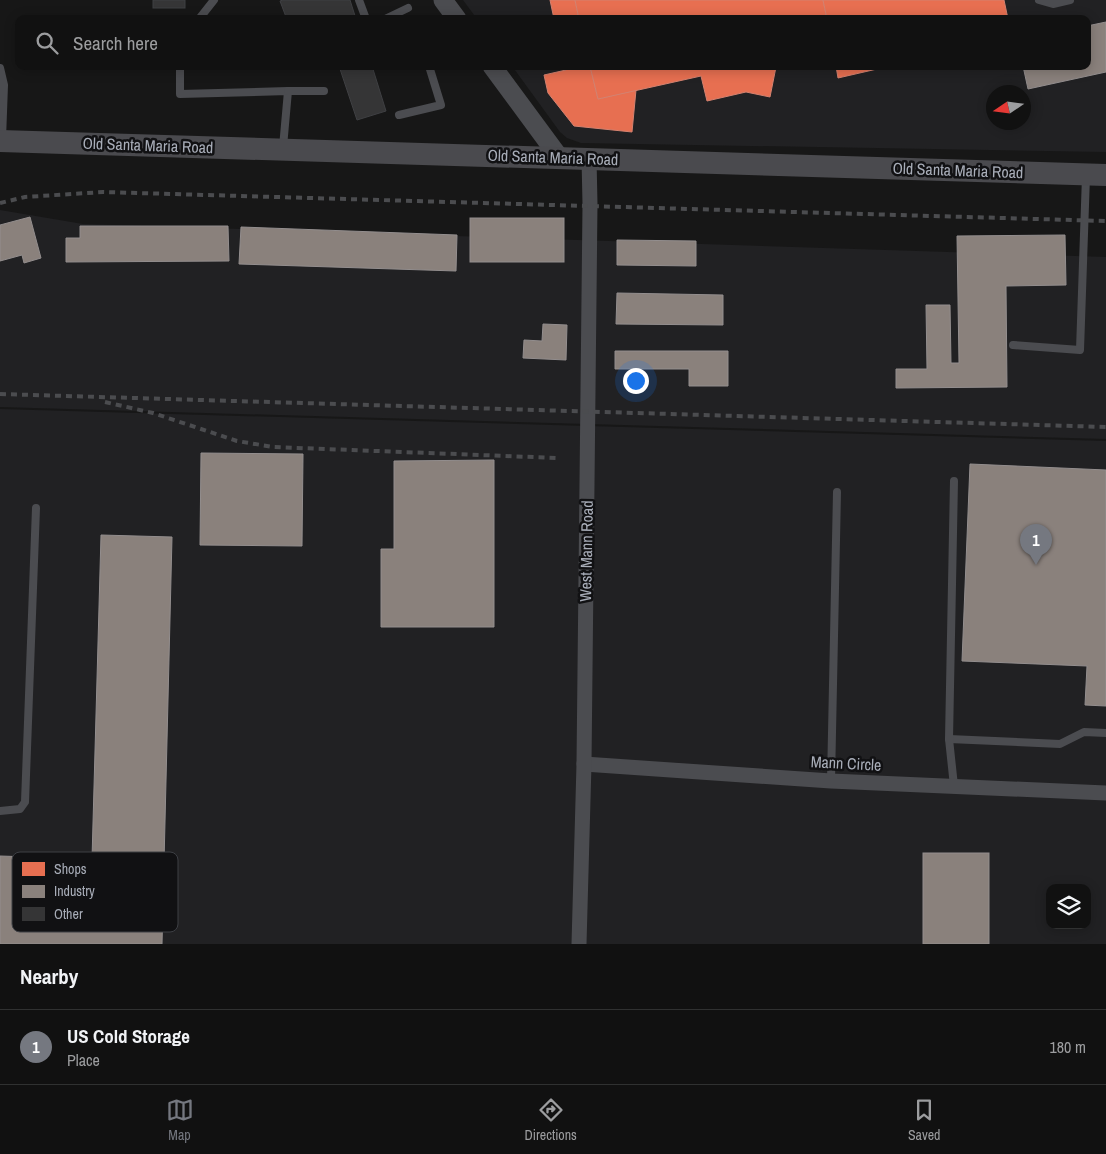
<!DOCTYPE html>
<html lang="en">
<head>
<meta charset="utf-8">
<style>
	:root { --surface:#111; --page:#1e1f1f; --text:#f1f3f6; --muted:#9c9d9f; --line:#303131; --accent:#757880 }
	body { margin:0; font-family:"Archivo Narrow",sans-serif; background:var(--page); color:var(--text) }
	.controls { position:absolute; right:15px; bottom:15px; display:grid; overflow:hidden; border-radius:10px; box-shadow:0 2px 12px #0003 }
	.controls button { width:45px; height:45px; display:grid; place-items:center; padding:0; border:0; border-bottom:1px solid var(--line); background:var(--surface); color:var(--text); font:25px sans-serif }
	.compass { position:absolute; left:986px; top:85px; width:45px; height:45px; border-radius:50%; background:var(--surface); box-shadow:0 2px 12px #0003; rotate:257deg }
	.you { position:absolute; left:635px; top:380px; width:18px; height:18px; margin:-12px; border:4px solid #fff; border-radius:50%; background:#1a73e8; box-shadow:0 0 0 8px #1a73e833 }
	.badge { display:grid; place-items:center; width:32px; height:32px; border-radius:50%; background:var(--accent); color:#fff; font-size:16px; font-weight:700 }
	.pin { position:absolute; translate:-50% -41px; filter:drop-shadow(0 1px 2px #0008) }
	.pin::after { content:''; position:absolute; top:26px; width:18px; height:15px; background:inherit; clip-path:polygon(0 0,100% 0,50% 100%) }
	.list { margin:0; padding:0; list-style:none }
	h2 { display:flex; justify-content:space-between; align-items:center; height:65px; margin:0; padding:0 20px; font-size:21px }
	h2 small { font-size:16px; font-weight:400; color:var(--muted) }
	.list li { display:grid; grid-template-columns:32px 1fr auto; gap:15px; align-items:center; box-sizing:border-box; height:75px; padding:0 20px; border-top:1px solid var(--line) }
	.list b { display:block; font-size:19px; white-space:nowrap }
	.list p { margin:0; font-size:16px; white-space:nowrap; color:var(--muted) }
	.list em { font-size:16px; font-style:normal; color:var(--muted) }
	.icon { flex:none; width:28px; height:28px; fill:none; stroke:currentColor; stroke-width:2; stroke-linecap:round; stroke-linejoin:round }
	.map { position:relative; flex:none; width:1106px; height:944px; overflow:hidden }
	.search { position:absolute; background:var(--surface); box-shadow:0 2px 12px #0003; left:15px; right:15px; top:15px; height:55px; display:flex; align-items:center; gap:12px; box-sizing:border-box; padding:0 18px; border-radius:10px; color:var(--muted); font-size:19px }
	.sheet { height:140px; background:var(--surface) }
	nav { display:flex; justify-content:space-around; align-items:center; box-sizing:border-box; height:70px; border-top:1px solid var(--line); background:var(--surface); font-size:14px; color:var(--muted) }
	nav a { display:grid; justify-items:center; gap:2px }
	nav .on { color:var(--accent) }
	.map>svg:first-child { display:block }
	.built { fill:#212123; fill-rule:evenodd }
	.shops { fill:#e76f51; stroke:#d48270 }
	.industry { fill:#8a817c; stroke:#938e8e }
	.building { fill:#353536; stroke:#3f4043 }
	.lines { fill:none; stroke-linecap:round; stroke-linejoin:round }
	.service { stroke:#4b4c50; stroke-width:8 }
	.minor { stroke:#4b4c50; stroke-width:15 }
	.tertiary { stroke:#4b4c50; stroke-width:19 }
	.secondary { stroke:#4a4a4e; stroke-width:22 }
	.rail { stroke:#4b4c4f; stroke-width:4; stroke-dasharray:6 5; stroke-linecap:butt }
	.labels { text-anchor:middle; stroke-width:5; stroke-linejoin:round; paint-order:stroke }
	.street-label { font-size:16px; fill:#a8adb8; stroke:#111113 }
	.key { fill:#111113; stroke:#3e4045; stroke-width:1 }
	.key-label { font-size:14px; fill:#a8adb8 }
</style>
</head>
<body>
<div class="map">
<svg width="1106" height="944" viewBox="0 0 1106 944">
	<rect width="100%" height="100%" fill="#171717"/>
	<g class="built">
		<path d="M 463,0 L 1106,0 L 1106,152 L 581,143 L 567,138 L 560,132 L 512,66 L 1087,66 L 1087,19 L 477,19 ZM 994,92 L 1024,92 L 1024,122 L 994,122 Z"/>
		<polygon points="0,210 83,224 1106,257 1106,439 0,407"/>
		<path d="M 0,409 L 1106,441 L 1106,944 L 0,944 ZM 1050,888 L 1087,888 L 1087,925 L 1050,925 Z"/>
	</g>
	<g class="shops">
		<polygon points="550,0 575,0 579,19 554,19"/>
		<polygon points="575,0 823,0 827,19 579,19"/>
		<polygon points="823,0 1004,0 1008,19 827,19"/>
		<polygon points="565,66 590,66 598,99 636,90 632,132 574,126 548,93 544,75 566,70"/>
		<polygon points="590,66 779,66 776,67 770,97 746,92 707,101 701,76 598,99"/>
		<polygon points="836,66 890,66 838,78"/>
	</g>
	<g class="industry">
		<polygon points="1106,22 1106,72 1028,89 1023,66 1087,66 1087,26"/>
		<polygon points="30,217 41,258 24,263 22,255 0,261 0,225"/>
		<rect x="470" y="218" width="94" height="44"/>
		<polygon points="80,226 228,226 229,261 66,262 66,238 80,238"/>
		<polygon points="241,227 457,235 456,271 239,264"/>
		<polygon points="1065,235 1066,285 1006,286 1007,387 896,388 896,369 927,369 926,305 950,305 951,363 959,363 957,236"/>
		<polygon points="617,240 696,241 696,266 617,265"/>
		<polygon points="617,293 723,295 723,325 616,324"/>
		<polygon points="543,324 567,325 566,360 523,358 524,340 542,341"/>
		<polygon points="615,351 728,351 728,386 689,386 689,369 615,369"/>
		<polygon points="201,453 303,454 302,546 200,545"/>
		<polygon points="494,460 494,627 381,627 381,549 394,549 394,461"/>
		<polygon points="970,464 1106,470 1106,706 1085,705 1087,666 962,661"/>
		<polygon points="101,535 172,537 162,944 0,944 0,856 92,859"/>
		<rect x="923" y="853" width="66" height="91"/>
	</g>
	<g class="building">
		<rect x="153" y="0" width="32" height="8"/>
		<polygon points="350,0 356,19 280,19 286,17 280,1 283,0"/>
		<polygon points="339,66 372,66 386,111 357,120"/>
	</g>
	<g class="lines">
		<g class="service">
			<polyline points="359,0 366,19"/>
			<polyline points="1039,0 1053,4 1070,0"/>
			<polyline points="199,19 214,0"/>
			<polyline points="385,19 408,8"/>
			<polyline points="180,66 180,94 288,91 283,147"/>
			<polyline points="0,68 4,85 2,139"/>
			<polyline points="288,91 324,91"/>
			<polyline points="399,115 441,105 429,66"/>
			<polyline points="1013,345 1080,350 1086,176"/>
			<polyline points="949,739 1060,744 1084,732 1106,733"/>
			<polyline points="831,781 837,492"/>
			<polyline points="954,786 949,739 954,481"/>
			<polyline points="0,811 20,809 25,802 36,508"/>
		</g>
		<g class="minor">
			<polyline points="584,764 831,781 1106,793"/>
			<polyline points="579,944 584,764 590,204 589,158"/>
		</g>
		<g class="tertiary">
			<polyline points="443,0 457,19"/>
			<polyline points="492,66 559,157"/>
		</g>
		<polyline class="secondary" points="0,141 1106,175"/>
		<g class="rail">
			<polyline points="0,203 25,197 103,192 1106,221"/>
			<polyline points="0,394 1106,427"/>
			<polyline points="105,402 153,413 237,441 273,447 558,458"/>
		</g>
	</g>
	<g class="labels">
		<g class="street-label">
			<text transform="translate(148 145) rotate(2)" y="6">Old Santa Maria Road</text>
			<text transform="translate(553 157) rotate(2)" y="6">Old Santa Maria Road</text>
			<text transform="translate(958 170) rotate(2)" y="6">Old Santa Maria Road</text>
			<text transform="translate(586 551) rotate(-89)" y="6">West Mann Road</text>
			<text transform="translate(846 763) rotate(3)" y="6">Mann Circle</text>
		</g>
	</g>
	<rect x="12" y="852" width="166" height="80" rx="8" class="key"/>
	<rect x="22" y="862" width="23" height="14" fill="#e76f51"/>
	<rect x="22" y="885" width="23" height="13" fill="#8a817c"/>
	<rect x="22" y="907" width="23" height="14" fill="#353536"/>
	<g class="key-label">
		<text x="54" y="874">Shops</text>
		<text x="54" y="896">Industry</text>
		<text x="54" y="919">Other</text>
	</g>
</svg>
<div class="controls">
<button><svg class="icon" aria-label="layers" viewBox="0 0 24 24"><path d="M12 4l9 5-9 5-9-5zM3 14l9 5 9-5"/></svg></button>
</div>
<svg class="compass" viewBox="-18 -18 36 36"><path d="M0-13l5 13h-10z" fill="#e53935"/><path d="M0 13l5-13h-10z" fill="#9c9d9f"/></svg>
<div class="you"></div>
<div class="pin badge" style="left:1036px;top:565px">1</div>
<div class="search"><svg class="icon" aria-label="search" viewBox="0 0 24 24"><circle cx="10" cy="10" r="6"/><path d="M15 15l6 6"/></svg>Search here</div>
</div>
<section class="sheet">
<h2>Nearby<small></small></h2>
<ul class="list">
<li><span class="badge">1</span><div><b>US Cold Storage</b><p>Place</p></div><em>180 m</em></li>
</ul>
</section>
<nav>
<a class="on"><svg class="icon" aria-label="map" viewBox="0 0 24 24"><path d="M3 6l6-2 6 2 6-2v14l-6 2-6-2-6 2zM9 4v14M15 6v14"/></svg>Map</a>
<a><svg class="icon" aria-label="directions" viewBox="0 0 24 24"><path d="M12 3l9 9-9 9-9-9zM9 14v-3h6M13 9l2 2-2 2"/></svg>Directions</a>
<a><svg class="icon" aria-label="saved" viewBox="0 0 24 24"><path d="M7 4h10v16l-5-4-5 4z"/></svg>Saved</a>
</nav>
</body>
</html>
